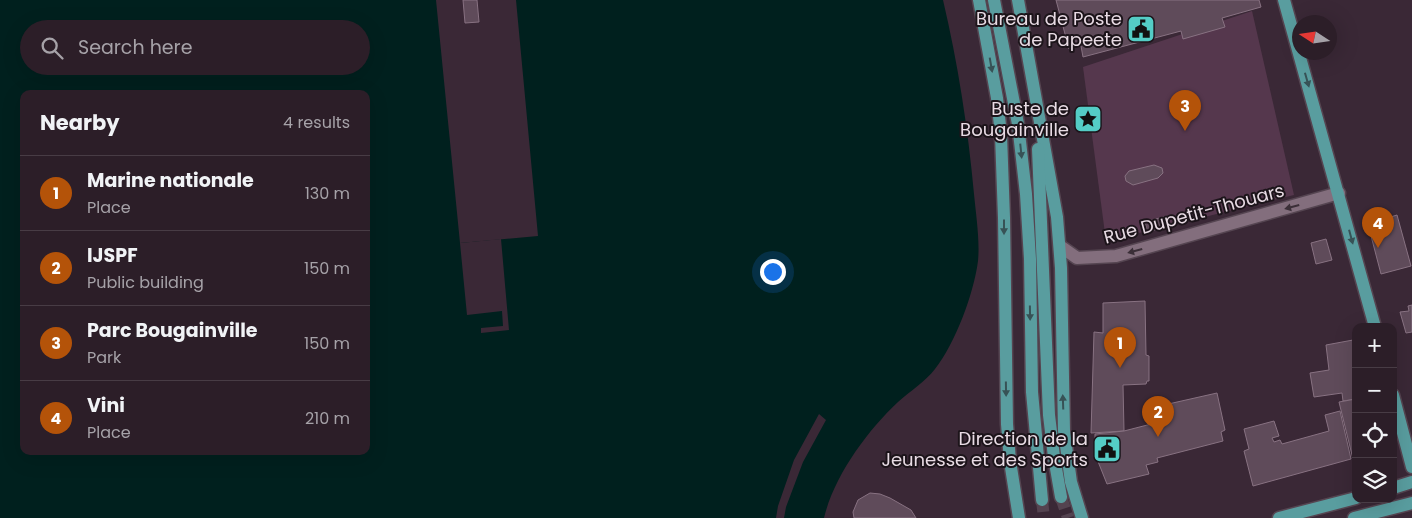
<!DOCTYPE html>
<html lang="en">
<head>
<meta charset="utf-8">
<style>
	:root { --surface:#2c1e28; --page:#342730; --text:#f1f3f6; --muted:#a6a2a8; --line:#483c45; --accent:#b45309 }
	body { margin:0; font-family:Poppins,sans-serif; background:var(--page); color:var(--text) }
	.controls { position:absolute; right:15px; bottom:15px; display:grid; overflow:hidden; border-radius:10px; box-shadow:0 5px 20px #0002 }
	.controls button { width:45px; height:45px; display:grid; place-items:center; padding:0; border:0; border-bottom:1px solid var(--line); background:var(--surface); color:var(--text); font:25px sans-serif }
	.compass { position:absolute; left:1292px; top:15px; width:45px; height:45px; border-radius:50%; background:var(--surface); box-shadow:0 5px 20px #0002; rotate:282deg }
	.you { position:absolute; left:772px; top:271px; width:18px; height:18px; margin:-12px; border:4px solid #fff; border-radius:50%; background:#1a73e8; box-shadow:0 0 0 8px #1a73e833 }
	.badge { display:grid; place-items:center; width:32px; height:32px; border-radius:50%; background:var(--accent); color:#fff; font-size:16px; font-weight:700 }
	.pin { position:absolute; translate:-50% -41px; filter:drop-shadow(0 1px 2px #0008) }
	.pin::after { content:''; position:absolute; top:26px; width:18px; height:15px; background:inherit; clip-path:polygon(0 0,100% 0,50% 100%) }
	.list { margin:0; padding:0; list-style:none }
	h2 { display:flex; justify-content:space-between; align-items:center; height:65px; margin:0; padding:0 20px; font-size:21px }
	h2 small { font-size:16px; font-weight:400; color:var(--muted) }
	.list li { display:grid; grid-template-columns:32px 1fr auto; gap:15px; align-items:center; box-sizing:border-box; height:75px; padding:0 20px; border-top:1px solid var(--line) }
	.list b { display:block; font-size:19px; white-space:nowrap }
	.list p { margin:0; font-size:16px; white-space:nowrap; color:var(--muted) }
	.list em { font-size:16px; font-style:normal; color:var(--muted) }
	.icon { flex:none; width:28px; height:28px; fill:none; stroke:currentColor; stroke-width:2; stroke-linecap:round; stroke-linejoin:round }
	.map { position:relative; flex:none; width:1412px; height:518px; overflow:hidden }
	.search { position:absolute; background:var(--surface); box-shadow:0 5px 20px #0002; left:20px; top:20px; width:350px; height:55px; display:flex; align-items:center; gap:12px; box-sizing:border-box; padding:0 18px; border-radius:28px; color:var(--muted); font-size:19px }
	.panel { position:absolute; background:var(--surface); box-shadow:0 5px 20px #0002; left:20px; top:90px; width:350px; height:365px; border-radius:10px }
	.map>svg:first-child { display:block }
	.green { fill:#55374d }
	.water { fill:#00201e; fill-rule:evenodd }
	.pier { fill:#3a2836 }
	.building { fill:#5f4b5a; stroke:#887282 }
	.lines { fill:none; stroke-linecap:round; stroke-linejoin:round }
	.primary-tunnel { stroke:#544350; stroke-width:12; stroke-dasharray:12 6; stroke-linecap:butt }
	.minor-casing { stroke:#554551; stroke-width:15 }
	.primary-casing { stroke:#554551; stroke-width:15 }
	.minor { stroke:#836e7d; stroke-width:12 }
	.primary { stroke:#599d9f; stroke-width:12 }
	.oneway { fill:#375256 }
	.oneway2 { fill:#3b2f38 }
	.labels { text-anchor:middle; stroke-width:4; stroke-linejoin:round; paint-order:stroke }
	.poi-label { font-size:18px; fill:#e8dbe4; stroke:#1c141a; text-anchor:end }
	.street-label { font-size:18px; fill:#e8dbe4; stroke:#1c141a }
</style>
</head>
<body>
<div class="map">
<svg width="1412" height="518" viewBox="0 0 1412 518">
	<rect width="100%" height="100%" fill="#3a2836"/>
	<polygon class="green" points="1252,11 1294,195 1106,241 1083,67"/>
	<path class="water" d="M 0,0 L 436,0 L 460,243 L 538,236 L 516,0 L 943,0 C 958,64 968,128 974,194 C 976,215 980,240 978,261 C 974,293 955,344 935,369 C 925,382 910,391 898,402 C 867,431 834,476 824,518 L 0,518 ZM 29,29 L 361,29 L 361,66 L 29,66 ZM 24,94 L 366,94 L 366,451 L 24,451 Z"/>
	<g class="pier">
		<polygon points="501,239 509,330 481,333 481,328 503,326 502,311 467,315 460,243"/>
		<polygon points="819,414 826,420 803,462 786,507 784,518 776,518 778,506 794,460"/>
	</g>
	<g class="building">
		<polygon points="463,0 477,0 479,22 465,23"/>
		<polygon points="1056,0 1259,0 1261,7 1222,18 1225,27 1183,39 1181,31 1083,57 1081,46 1069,49"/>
		<polygon points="1154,165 1162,168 1163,173 1158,178 1133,185 1126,181 1125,176 1129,171"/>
		<polygon points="1397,215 1411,266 1381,274 1370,232 1376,231 1374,222"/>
		<polygon points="1167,216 1169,226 1147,232 1145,222"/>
		<polygon points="1326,239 1332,260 1316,264 1311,243"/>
		<polygon points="1145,301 1146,355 1149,356 1149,381 1147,381 1146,384 1123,385 1124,431 1091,433 1094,332 1103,333 1103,303"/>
		<polygon points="1412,305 1412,332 1406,333 1400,312 1409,311 1408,306"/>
		<polygon points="1353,340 1356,352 1356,399 1343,401 1342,393 1314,397 1310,373 1329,370 1326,345"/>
		<polygon points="1217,393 1225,430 1221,432 1223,441 1157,458 1158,462 1146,465 1149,474 1107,484 1095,454 1095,434 1124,431 1159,422 1155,407"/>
		<polygon points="1356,399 1356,458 1353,459 1339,402"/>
		<polygon points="1340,411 1351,459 1253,486 1244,451 1249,449 1244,429 1274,421 1279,436 1272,438 1274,442 1280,440 1282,444 1329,431 1325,415"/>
		<polygon points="870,493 880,494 890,498 911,510 916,518 854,518 853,512 858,500"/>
	</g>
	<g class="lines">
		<g class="primary-tunnel">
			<polyline points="1061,497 1068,518"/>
			<polyline points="1042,500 1044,518"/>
		</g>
		<defs>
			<polyline id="minor" points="1060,246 1077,258 1116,256 1339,193"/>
			<g id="primary">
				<polyline points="979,0 997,98 1001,135 1004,218 1007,424 1010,461 1019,518"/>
				<polyline points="994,0 1018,124 1026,194 1030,259 1032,392 1042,500"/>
				<polyline points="1018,0 1057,217 1061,268 1064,431 1071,482 1082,518"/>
				<polyline points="1284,0 1375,327"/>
				<polyline points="1038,149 1049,415 1054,457 1061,497"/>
				<polyline points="1393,395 1412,467"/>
				<polyline points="1393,488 1412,482"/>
				<polyline points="1279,518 1356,498"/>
				<polyline points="1354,518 1412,503"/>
			</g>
		</defs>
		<use href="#minor" class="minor-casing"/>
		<use href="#primary" class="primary-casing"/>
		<use href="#minor" class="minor"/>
		<use href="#primary" class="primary"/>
	</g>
	<defs><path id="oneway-solid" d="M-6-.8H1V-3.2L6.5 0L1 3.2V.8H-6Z" transform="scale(1.25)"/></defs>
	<g class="oneway">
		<use href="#oneway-solid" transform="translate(991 65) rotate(80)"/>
		<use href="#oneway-solid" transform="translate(1307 80) rotate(74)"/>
		<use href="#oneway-solid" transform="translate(1021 151) rotate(84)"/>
		<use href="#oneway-solid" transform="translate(1004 227) rotate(90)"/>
		<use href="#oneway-solid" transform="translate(1351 237) rotate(75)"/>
		<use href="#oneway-solid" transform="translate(1030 313) rotate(89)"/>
		<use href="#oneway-solid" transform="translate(1006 389) rotate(89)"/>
		<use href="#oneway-solid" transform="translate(1063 402) rotate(-92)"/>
	</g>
	<g class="oneway2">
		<use href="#oneway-solid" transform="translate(1292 207) rotate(165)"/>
		<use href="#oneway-solid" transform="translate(1135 251) rotate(165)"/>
	</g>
	<defs>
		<symbol id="civic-square" viewBox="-11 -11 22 22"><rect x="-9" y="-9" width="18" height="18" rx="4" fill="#54cdc6" stroke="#1c141a"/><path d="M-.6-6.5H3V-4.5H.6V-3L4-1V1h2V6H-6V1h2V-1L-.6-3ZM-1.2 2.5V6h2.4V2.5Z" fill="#111"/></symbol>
		<symbol id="sight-square" viewBox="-11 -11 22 22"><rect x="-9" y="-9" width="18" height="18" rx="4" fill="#54cdc6" stroke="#1c141a"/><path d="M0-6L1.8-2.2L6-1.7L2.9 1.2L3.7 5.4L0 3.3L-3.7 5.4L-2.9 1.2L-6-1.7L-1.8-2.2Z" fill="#111"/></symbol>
	</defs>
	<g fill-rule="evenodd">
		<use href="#civic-square" x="1125" y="13" width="32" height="32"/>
		<use href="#sight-square" x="1072" y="103" width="32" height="32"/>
		<use href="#civic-square" x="1091" y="433" width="32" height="32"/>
	</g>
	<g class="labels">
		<g class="poi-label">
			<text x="1122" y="25">Bureau de Poste<tspan x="1122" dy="21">de Papeete</tspan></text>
			<text x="1069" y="115">Buste de<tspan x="1069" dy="21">Bougainville</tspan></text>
			<text x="1088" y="445">Direction de la<tspan x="1088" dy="21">Jeunesse et des Sports</tspan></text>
		</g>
		<g class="street-label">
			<text transform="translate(1194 214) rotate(-15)" y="6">Rue Dupetit-Thouars</text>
		</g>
	</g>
</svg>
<div class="controls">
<button>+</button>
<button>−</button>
<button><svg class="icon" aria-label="locate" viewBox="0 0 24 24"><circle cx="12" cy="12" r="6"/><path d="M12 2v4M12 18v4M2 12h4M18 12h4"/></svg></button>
<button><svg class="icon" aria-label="layers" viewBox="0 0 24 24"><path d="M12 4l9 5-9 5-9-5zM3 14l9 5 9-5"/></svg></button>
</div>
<svg class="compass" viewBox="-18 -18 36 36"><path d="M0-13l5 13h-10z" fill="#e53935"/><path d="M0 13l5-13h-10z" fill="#a6a2a8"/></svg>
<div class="you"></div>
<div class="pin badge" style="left:1120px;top:368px">1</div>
<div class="pin badge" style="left:1158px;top:437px">2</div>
<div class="pin badge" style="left:1185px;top:131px">3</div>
<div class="pin badge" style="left:1378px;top:248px">4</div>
<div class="search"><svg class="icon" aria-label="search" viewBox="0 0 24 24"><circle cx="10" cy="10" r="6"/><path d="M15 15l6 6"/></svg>Search here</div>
<section class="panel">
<h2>Nearby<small>4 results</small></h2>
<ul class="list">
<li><span class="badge">1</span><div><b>Marine nationale</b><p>Place</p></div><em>130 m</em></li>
<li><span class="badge">2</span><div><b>IJSPF</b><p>Public building</p></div><em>150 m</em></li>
<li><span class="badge">3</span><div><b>Parc Bougainville</b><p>Park</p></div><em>150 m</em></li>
<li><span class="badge">4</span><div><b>Vini</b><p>Place</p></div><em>210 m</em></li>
</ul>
</section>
</div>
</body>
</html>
